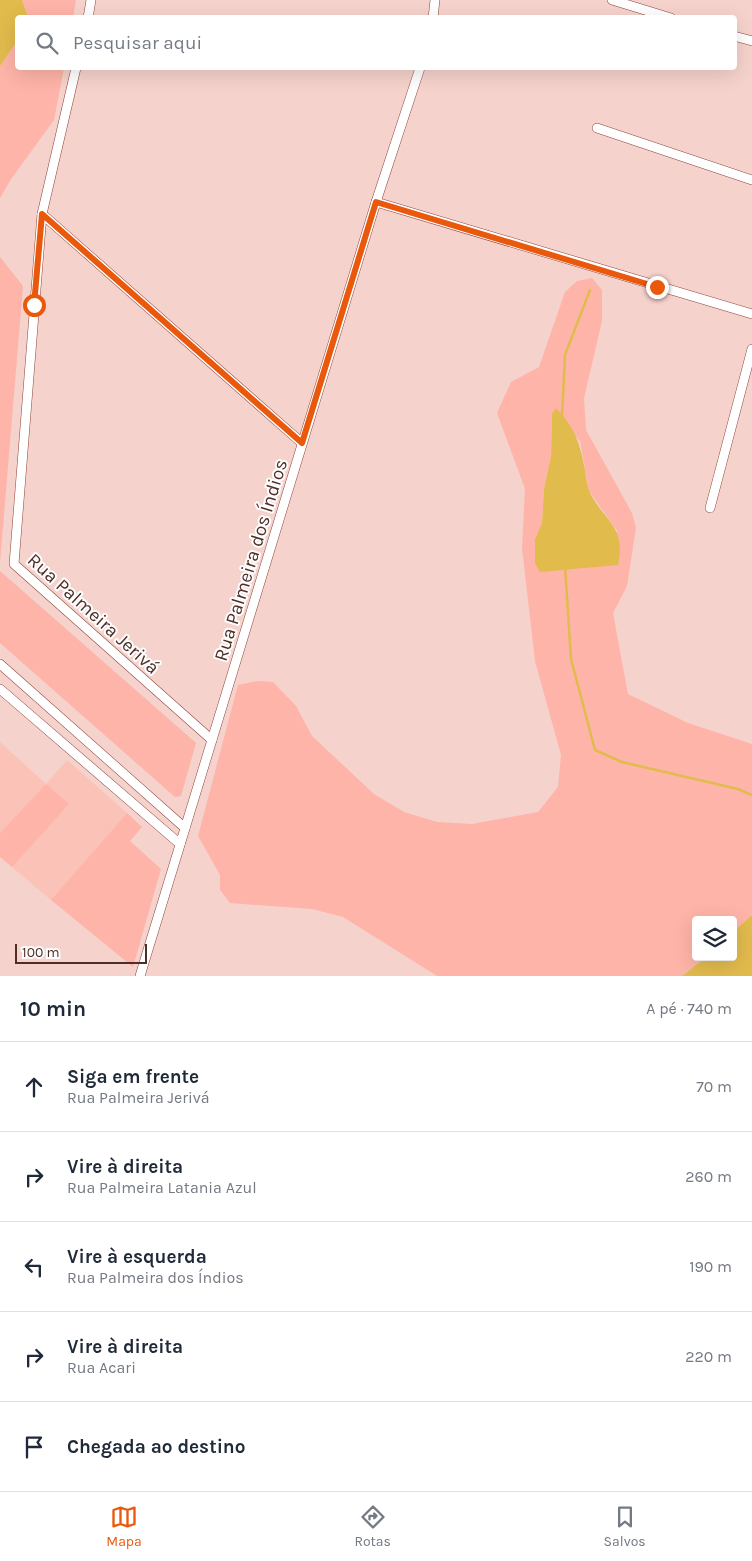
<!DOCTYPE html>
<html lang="pt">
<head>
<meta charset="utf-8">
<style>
	:root { --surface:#fff; --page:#f6f6f7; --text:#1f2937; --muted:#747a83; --line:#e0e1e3; --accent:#ea580c }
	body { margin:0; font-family:Karla,sans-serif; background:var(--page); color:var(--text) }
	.controls { position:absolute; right:15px; bottom:15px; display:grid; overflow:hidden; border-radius:5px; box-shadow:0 5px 20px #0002 }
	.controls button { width:45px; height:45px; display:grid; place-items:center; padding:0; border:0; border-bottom:1px solid var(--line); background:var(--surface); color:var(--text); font:25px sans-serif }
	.scale { position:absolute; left:15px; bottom:12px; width:132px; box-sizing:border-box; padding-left:5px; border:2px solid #4f2e28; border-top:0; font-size:14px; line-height:18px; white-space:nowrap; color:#4f2e28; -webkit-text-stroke:4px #fdfdfd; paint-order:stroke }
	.stop { position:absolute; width:15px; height:15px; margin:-11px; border:4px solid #ea580c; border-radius:50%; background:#fff }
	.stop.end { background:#ea580c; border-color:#fff; box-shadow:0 1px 5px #0008 }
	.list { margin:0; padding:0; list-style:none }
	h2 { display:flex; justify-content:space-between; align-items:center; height:65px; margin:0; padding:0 20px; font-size:21px }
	h2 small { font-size:16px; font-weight:400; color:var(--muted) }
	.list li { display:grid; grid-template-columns:32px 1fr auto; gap:15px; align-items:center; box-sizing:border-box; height:90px; padding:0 20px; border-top:1px solid var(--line) }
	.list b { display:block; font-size:19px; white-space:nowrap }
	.list p { margin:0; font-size:16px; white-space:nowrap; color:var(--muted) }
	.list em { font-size:16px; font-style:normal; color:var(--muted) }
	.icon { flex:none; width:28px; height:28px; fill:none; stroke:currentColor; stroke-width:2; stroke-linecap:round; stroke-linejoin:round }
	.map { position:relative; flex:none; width:752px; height:976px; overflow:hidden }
	.search { position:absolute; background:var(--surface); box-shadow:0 5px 20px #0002; left:15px; right:15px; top:15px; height:55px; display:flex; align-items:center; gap:12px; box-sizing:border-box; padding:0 18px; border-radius:5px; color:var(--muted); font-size:19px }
	.sheet { height:515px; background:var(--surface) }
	nav { display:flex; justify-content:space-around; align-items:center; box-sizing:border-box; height:70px; border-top:1px solid var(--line); background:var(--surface); font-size:14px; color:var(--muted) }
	nav a { display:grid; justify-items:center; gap:2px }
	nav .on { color:var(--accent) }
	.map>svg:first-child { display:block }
	.built { fill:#fbc2b8 }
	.green { fill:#feb4a8; fill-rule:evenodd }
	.water { fill:#e2bb4d }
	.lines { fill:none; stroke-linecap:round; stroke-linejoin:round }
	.stream { stroke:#e2bb4d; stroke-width:2.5 }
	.street-casing { stroke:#8e453a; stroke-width:10 }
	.street { stroke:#fff; stroke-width:9 }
	.route { stroke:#ea580c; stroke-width:6 }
	.labels { text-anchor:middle; stroke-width:4; stroke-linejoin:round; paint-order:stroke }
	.street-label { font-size:19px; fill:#4f2e28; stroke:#fdfdfd }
</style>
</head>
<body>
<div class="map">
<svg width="752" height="976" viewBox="0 0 752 976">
	<rect width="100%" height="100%" fill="#f6d2cc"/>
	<polygon class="built" points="0,742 46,784 67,760 127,813 51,900 12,867 68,804 46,784 0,833"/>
	<g class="green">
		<polygon points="22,0 76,0 73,18 28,17"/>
		<polygon points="17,41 18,68 64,68 54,120 11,179 0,198 0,66"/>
		<polygon points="0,257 23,286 0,562"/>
		<path d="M 592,278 L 602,290 L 602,321 L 584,398 L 586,430 L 632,513 L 636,528 L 627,586 L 613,613 L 628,694 L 688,723 L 752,744 L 752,915 L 733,932 L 733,920 L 696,920 L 696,957 L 706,957 L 682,976 L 437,976 L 343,917 L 312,909 L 230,903 L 220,890 L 220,875 L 198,836 L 238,685 L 257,681 L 273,682 L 296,706 L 312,736 L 374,794 L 404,812 L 437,822 L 472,824 L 538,812 L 558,787 L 561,755 L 535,661 L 522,548 L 525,489 L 497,413 L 511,382 L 539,367 L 565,292 L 577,281 ZM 552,414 L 580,441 L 589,491 L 618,532 L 535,539 L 542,523 L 544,489 L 551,456 Z"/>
		<polygon points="0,571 196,743 181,796 175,797 0,643"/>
		<polygon points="46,784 69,804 12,867 0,857 0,833"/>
		<polygon points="127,813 142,827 130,841 161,869 133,967 51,900"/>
	</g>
	<g class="water">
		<polygon points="0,0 22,0 28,17 18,18 17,41 0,66"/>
		<path d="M 556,408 C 575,428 580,443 585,470 C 586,477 587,486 590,493 C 606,523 626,526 618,565 L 540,572 L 535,563 L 535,539 L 542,523 L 544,489 L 551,456 L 552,414 Z"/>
		<polygon points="752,915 752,976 682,976 706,957 733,957 733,932"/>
	</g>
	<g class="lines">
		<g class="stream">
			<polyline points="562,416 565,355 590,290"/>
			<polyline points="565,566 571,659 595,750 622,762 738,789 752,795"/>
		</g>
		<defs>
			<g id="street">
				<polyline points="612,0 671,18"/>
				<polyline points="88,18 91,0"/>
				<polyline points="433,18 435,0"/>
				<polyline points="734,36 752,41"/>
				<polyline points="76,68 42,214 14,564 212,740"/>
				<polyline points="597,128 752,180"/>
				<polyline points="376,202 752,314"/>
				<polyline points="42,214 302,443"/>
				<polyline points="710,508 752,349"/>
				<polyline points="0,664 185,828"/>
				<polyline points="0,689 180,844"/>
				<polyline points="140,976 376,202 420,68"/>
			</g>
		</defs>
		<use href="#street" class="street-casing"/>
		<use href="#street" class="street"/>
	</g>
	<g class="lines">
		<polyline class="route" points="34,305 42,214 302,443 376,202 657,287"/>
	</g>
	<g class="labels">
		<g class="street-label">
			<text transform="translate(250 560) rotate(-73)" y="7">Rua Palmeira dos Índios</text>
			<text transform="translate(94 613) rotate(42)" y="7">Rua Palmeira Jerivá</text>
		</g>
	</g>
</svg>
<div class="controls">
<button><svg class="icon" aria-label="layers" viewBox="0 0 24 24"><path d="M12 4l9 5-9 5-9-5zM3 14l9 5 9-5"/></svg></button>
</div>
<div class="scale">100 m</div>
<div class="stop" style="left:34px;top:305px"></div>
<div class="stop end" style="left:657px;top:287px"></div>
<div class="search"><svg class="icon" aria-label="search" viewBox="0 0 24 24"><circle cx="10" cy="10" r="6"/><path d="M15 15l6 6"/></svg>Pesquisar aqui</div>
</div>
<section class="sheet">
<h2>10 min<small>A pé · 740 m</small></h2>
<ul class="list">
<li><svg class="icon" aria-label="ahead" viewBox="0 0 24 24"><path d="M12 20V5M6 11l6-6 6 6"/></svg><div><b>Siga em frente</b><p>Rua Palmeira Jerivá</p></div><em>70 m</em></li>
<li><svg class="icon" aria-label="right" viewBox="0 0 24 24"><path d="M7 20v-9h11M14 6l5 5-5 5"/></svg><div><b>Vire à direita</b><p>Rua Palmeira Latania Azul</p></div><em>260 m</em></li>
<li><svg class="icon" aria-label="left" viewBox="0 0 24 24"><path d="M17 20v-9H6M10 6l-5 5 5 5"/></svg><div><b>Vire à esquerda</b><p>Rua Palmeira dos Índios</p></div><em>190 m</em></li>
<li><svg class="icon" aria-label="right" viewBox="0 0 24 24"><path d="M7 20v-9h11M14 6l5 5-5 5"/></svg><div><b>Vire à direita</b><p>Rua Acari</p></div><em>220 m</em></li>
<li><svg class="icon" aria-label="arrive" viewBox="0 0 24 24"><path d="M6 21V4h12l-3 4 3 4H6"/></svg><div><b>Chegada ao destino</b></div></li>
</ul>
</section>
<nav>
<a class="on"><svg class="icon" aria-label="map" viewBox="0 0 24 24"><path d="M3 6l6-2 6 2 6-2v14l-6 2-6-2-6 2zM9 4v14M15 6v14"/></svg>Mapa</a>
<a><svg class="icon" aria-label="directions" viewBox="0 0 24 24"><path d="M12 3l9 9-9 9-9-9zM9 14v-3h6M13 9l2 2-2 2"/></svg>Rotas</a>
<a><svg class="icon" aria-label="saved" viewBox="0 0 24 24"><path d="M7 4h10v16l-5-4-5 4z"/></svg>Salvos</a>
</nav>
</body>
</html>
